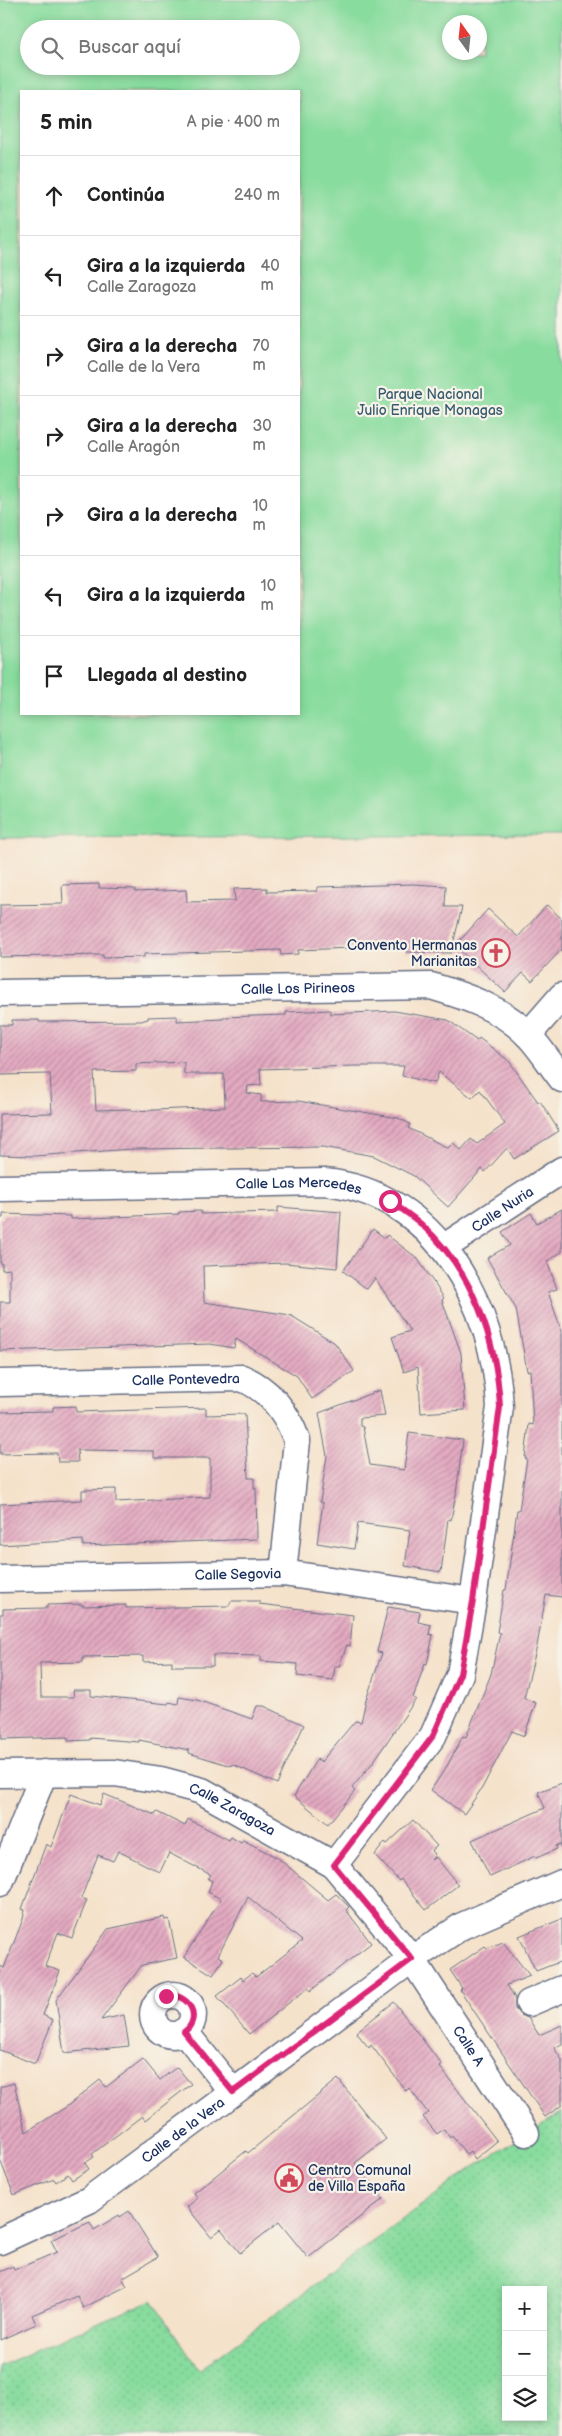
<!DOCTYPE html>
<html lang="es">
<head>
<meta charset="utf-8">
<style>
	:root { --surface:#fff; --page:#f2f2f2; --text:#222; --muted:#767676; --line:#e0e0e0 }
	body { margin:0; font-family:"Balsamiq Sans",sans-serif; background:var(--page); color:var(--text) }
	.controls { position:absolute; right:15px; bottom:15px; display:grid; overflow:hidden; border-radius:0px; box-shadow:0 2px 8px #0003 }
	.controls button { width:45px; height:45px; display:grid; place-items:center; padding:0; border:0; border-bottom:1px solid var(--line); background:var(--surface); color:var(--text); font:25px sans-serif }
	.compass { position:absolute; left:442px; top:15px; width:45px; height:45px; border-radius:50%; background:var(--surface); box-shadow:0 2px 8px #0003; rotate:345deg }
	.stop { position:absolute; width:15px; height:15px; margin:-11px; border:4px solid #db2777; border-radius:50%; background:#fff }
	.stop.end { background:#db2777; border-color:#fff; box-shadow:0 1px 5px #0008 }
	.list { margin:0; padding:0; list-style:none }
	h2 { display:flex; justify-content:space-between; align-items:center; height:65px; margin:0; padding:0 20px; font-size:21px }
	h2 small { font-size:16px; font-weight:400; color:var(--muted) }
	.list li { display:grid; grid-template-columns:32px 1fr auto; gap:15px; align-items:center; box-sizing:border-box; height:80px; padding:0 20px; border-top:1px solid var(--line) }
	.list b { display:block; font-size:19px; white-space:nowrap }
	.list p { margin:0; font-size:16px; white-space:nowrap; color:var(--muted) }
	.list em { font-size:16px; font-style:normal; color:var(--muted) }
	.icon { flex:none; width:28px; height:28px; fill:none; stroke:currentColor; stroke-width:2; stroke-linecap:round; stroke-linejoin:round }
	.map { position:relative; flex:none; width:562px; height:2436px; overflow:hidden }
	.search { position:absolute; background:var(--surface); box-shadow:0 2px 8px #0003; left:20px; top:20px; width:280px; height:55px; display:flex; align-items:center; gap:12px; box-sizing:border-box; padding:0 18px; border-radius:28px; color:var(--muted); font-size:19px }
	.panel { position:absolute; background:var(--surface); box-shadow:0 2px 8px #0003; left:20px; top:90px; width:280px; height:625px; border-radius:0px }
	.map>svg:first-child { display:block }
	.grass { fill:url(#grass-dots); stroke:#52867e; fill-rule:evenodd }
	.park { fill:#88dc9e; stroke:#52867e; fill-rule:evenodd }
	.building { fill:url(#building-hatch); fill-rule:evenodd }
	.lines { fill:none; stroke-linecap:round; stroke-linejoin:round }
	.minor-casing { stroke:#676e84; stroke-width:29 }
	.minor { stroke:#fff; stroke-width:26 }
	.route { stroke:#db2777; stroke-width:6 }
	.labels { text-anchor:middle; stroke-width:4.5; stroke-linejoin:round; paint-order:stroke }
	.park-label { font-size:14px; fill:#365a6e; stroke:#f7f3e8 }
	.poi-label { font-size:14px; fill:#1b2f5e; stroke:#f7f3e8; text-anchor:end }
	.street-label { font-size:14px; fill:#1b2f5e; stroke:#f7f3e8 }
</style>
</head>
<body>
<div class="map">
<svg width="562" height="2436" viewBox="0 0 562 2436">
	<defs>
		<pattern id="grass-dots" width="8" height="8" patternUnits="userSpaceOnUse" patternTransform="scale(1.25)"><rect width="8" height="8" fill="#88dc9e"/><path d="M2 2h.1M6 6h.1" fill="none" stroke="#75bd8a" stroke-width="1.8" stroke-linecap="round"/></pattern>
		<pattern id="building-hatch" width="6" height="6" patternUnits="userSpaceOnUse" patternTransform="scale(1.25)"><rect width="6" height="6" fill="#e4aac1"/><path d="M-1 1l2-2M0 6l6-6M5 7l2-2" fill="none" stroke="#b88ba0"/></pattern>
	</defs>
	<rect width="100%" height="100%" fill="#f7f3e8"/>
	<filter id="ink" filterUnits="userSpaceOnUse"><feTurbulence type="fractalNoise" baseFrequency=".02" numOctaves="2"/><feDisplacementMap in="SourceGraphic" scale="10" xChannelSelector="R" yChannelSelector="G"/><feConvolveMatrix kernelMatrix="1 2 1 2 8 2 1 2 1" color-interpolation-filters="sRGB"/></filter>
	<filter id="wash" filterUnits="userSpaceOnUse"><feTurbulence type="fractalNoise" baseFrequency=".0096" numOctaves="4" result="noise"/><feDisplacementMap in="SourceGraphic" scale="20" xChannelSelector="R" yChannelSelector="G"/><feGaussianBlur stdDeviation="1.12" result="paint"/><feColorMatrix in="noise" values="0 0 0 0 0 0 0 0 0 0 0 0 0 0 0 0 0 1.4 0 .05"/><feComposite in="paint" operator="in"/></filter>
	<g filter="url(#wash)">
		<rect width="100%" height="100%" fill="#f5e2cb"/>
		<path class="grass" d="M 562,2112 L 562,2436 L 0,2436 L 0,2366 L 152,2300 L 199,2370 L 472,2168 ZM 506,2290 L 543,2290 L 543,2417 L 506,2417 Z"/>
		<path class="park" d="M 0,0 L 562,0 L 562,835 L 0,838 ZM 450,22 L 480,22 L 480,52 L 450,52 ZM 29,29 L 291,29 L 291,66 L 29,66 ZM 21,91 L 299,91 L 299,714 L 21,714 Z"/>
		<g id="blocks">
			<g class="building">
				<polygon points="99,884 99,888 135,889 135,892 186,890 187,902 235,901 234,889 267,888 267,892 317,891 317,887 413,884 446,886 445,907 462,907 451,953 406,952 407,946 298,950 298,954 281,955 280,950 144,954 144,957 103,958 103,955 0,957 0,905 63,904 62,885"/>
				<polygon points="547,905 562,919 562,949 532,981 523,973 505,992 455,946 488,909 518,937"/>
				<path d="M 330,1010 L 330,1014 L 394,1011 L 448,1020 L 477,1041 L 479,1038 L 509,1061 L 538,1102 L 540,1101 L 559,1131 L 514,1159 L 507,1148 L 485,1172 L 482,1169 L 448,1207 L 414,1176 L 374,1156 L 323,1147 L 132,1149 L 34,1156 L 0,1155 L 0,1114 L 52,1113 L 50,1074 L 0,1075 L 0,1025 L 12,1025 L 12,1020 L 39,1020 L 39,1022 L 141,1021 L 148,1019 L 148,1017 L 177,1016 L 177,1021 L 223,1019 L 223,1017 L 286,1015 L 286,1012 ZM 184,1062 L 184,1074 L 224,1074 L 225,1107 L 132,1111 L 131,1109 L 96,1110 L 94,1072 L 136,1071 L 136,1064 ZM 354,1066 L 404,1066 L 402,1076 L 435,1083 L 439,1072 L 472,1098 L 480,1090 L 505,1124 L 477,1144 L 471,1139 L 461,1150 L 453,1143 L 448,1148 L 408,1128 L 410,1124 L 398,1118 L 298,1101 L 261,1102 L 261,1095 L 247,1093 L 248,1086 L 261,1085 L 260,1069 Z"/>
				<polygon points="278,1207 341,1212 337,1268 285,1263 203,1266 204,1302 290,1315 335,1343 354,1371 312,1399 297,1376 236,1339 234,1348 210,1344 0,1351 0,1302 10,1302 10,1269 2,1270 2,1263 0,1263 0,1218 3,1218 3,1214 71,1216 71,1219 179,1214 179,1212 201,1211 201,1214 278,1212"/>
				<polygon points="562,1209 562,1252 547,1261 557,1289 548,1292 562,1332 562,1597 546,1595 537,1646 524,1698 536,1703 524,1736 512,1731 482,1788 464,1814 431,1790 447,1766 463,1736 466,1737 491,1674 500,1633 497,1632 504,1590 506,1590 517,1510 519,1510 527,1459 525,1458 529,1424 533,1425 530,1370 527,1371 516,1309 487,1258 510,1245 502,1232 531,1213 537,1223"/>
				<polygon points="373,1229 385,1238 387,1235 417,1258 444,1298 442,1300 461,1353 465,1410 421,1413 418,1367 404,1372 392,1337 410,1331 375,1278 367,1289 343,1271"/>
				<polygon points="380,1390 385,1416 360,1418 360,1426 363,1427 370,1465 404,1470 409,1433 463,1440 456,1494 451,1520 448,1519 441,1572 405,1566 410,1530 358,1523 354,1549 317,1543 323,1503 320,1502 327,1456 319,1413"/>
				<polygon points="76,1406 76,1412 206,1408 206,1415 245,1414 248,1478 254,1478 254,1488 256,1488 257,1539 83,1546 83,1540 0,1545 0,1504 82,1500 82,1490 116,1489 116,1502 210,1497 210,1458 154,1458 154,1451 77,1450 78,1462 58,1462 57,1453 0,1454 0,1412 53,1411 53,1407"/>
				<polygon points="231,1601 259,1601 259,1604 353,1615 350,1646 347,1645 339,1666 335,1666 333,1680 297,1676 298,1664 261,1661 261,1656 213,1655 213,1666 172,1666 172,1661 143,1662 143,1656 83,1657 83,1662 40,1663 41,1697 74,1697 73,1690 91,1690 91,1696 168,1704 169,1702 178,1704 179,1697 197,1700 252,1719 257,1706 264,1706 304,1725 277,1784 232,1764 231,1766 189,1753 189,1750 139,1740 139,1742 90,1738 90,1740 68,1741 68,1737 2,1739 0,1714 0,1614 3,1614 3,1609 47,1608 47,1605 82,1604 82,1606 126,1605 126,1608 229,1606"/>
				<polygon points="388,1607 420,1612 418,1622 431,1625 429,1634 433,1635 427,1664 425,1663 413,1698 416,1699 374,1761 352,1788 355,1791 328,1824 294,1796 317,1759 321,1762 355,1721 361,1722 366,1700 382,1653 377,1652"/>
				<polygon points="562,1783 562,1849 560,1844 556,1846 557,1849 536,1858 535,1856 490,1877 472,1840 545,1808 538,1792"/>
				<polygon points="71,1794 100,1805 104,1794 155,1815 157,1812 185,1826 188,1819 229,1840 231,1837 241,1843 243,1840 278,1858 328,1900 336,1894 349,1907 346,1910 371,1943 310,1991 308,1988 249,2034 217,1996 241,1977 243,1980 252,1973 256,1977 302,1941 248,1897 218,1956 223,1959 213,1975 184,1957 221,1899 208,1892 212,1881 208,1879 211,1875 169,1853 160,1872 118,1851 113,1861 98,1855 81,1898 87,1900 72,1938 58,1933 45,1966 60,1971 43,2015 53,2020 35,2064 0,2050 0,1966 4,1968 23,1919 25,1910 22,1909 46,1844 51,1847"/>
				<polygon points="413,1820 437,1846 431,1851 435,1855 431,1860 436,1857 458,1885 426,1910 401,1879 399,1881 375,1855 385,1842 387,1844"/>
				<polygon points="164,1917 165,1920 169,1919 177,1958 142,1965 101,2020 124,2015 129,2046 64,2053 56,2000 108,1929"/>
				<polygon points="562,1919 562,1961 536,1971 519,1936"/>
				<polygon points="503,1942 530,1976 507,1985 515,1998 515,2009 520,2015 528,2018 539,2035 562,2025 562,2044 554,2048 562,2060 562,2105 545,2117 460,1990 462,1988 450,1970 485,1946 487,1948"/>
				<polygon points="394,2002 442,2065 440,2067 497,2141 475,2159 470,2151 466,2154 452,2136 450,2138 444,2129 437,2134 423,2117 428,2113 409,2088 406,2091 371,2045 369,2048 356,2032"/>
				<polygon points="143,2059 160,2080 177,2067 191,2084 145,2120 142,2116 92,2154 94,2157 85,2163 89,2169 72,2180 68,2174 56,2182 54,2179 14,2195 0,2160 0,2087 14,2083 26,2132 66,2107 100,2080 106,2087"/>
				<polygon points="338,2079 386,2139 355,2163 383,2199 308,2258 279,2222 240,2253 221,2229 211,2237 187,2207 198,2198 194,2193 246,2151 248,2153"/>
				<polygon points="129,2211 158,2257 122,2278 127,2286 83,2308 77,2296 32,2315 36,2324 0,2340 0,2272 13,2266 14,2270 57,2252 51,2240 90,2222 94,2230 119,2215 120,2217"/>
			</g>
		</g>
	</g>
	<g filter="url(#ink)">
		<use href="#blocks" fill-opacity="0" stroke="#676e84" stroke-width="1"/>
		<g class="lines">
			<defs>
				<g id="minor">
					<path id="s1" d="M 0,993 L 431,986 C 465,996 504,1009 529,1036 C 541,1049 551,1065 562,1079"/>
					<polyline points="528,1035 562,996"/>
					<path id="s2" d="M 0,1188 L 324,1182 C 436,1192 495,1306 500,1407 L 473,1601 L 460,1674 L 433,1736 L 334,1865"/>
					<path id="s3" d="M 443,1248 L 562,1170"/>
					<path id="s4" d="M 0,1383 L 242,1378 C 270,1390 287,1412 297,1441 L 283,1573"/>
					<path id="s5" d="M 0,1579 L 283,1573 L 473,1601"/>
					<path id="s6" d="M 0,1774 L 114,1773 L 161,1780 L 202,1791 L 334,1865 L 412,1959 L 526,2133"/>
					<polyline points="0,1883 44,1773"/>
					<circle cx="173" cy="2015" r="20"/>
					<polyline points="529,2003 562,1989"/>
					<polyline points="184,2031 233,2092"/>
					<path id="s7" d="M 0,2241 L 89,2200 L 412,1959 L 462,1926 L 562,1883"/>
				</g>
			</defs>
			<use href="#minor" class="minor-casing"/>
			<use href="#minor" class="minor"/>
		</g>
	</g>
	<g class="lines" filter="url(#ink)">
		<path class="route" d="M 166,1996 C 187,1991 204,2017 184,2032 L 233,2092 L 412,1959 L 334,1865 L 433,1736 L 460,1674 L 473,1601 L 500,1407 C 497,1341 473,1270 421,1224 C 412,1216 401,1209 390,1201"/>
	</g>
	<defs>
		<symbol id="church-ring" viewBox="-11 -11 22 22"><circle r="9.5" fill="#f7f3e8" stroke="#d1495b" stroke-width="1.5"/><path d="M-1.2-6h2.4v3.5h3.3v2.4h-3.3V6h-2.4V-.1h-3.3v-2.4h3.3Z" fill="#d1495b"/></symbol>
		<symbol id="civic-ring" viewBox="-11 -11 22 22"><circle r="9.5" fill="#f7f3e8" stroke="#d1495b" stroke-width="1.5"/><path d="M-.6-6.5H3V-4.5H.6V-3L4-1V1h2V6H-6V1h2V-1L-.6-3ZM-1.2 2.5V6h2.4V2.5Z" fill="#d1495b"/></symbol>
	</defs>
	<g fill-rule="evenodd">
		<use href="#church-ring" x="480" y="937" width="32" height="32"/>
		<use href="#civic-ring" x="273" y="2162" width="32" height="32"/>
	</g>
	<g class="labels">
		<g class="park-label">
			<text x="430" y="399">Parque Nacional<tspan x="430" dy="16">Julio Enrique Monagas</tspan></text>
		</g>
		<g class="poi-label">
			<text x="477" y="950">Convento Hermanas<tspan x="477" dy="16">Marianitas</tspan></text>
			<text x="308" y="2175" text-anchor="start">Centro Comunal<tspan x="308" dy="16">de Villa España</tspan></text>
		</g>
		<g class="street-label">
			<text dy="5" stroke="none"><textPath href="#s1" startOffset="298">Calle Los Pirineos</textPath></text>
			<text dy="5" stroke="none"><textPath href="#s2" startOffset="299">Calle Las Mercedes</textPath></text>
			<text dy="5" stroke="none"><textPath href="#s3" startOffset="71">Calle Nuria</textPath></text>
			<text dy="5" stroke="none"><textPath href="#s4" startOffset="186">Calle Pontevedra</textPath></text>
			<text dy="5" stroke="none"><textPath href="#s5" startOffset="238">Calle Segovia</textPath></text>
			<text dy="5" stroke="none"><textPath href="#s6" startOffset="239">Calle Zaragoza</textPath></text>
			<text dy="5" stroke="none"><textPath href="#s6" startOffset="581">Calle A</textPath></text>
			<text dy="5" stroke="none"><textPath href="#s7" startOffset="215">Calle de la Vera</textPath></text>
		</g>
	</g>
</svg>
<div class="controls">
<button>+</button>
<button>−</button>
<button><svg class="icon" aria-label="layers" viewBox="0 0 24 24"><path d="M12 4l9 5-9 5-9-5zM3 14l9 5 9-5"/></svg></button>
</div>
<svg class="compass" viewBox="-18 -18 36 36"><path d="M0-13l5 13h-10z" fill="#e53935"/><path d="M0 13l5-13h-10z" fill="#767676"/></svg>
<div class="stop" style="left:390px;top:1201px"></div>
<div class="stop end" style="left:166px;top:1996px"></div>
<div class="search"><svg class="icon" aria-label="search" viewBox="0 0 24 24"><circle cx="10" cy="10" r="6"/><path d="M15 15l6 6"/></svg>Buscar aquí</div>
<section class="panel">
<h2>5 min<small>A pie · 400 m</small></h2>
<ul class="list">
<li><svg class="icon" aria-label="ahead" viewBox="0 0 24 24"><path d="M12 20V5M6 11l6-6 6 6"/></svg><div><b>Continúa</b></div><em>240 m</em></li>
<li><svg class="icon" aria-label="left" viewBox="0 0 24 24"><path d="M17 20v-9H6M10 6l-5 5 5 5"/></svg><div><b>Gira a la izquierda</b><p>Calle Zaragoza</p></div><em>40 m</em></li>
<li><svg class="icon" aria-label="right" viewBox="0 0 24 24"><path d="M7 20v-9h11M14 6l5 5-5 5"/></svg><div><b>Gira a la derecha</b><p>Calle de la Vera</p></div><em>70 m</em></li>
<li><svg class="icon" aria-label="right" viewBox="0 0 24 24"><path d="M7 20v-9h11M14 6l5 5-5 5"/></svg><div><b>Gira a la derecha</b><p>Calle Aragón</p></div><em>30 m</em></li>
<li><svg class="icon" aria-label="right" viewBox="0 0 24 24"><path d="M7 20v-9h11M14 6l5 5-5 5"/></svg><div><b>Gira a la derecha</b></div><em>10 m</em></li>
<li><svg class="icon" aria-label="left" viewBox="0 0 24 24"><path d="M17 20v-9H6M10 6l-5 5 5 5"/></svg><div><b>Gira a la izquierda</b></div><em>10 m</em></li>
<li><svg class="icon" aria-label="arrive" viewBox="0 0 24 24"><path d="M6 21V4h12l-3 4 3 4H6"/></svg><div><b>Llegada al destino</b></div></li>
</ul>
</section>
</div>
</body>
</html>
